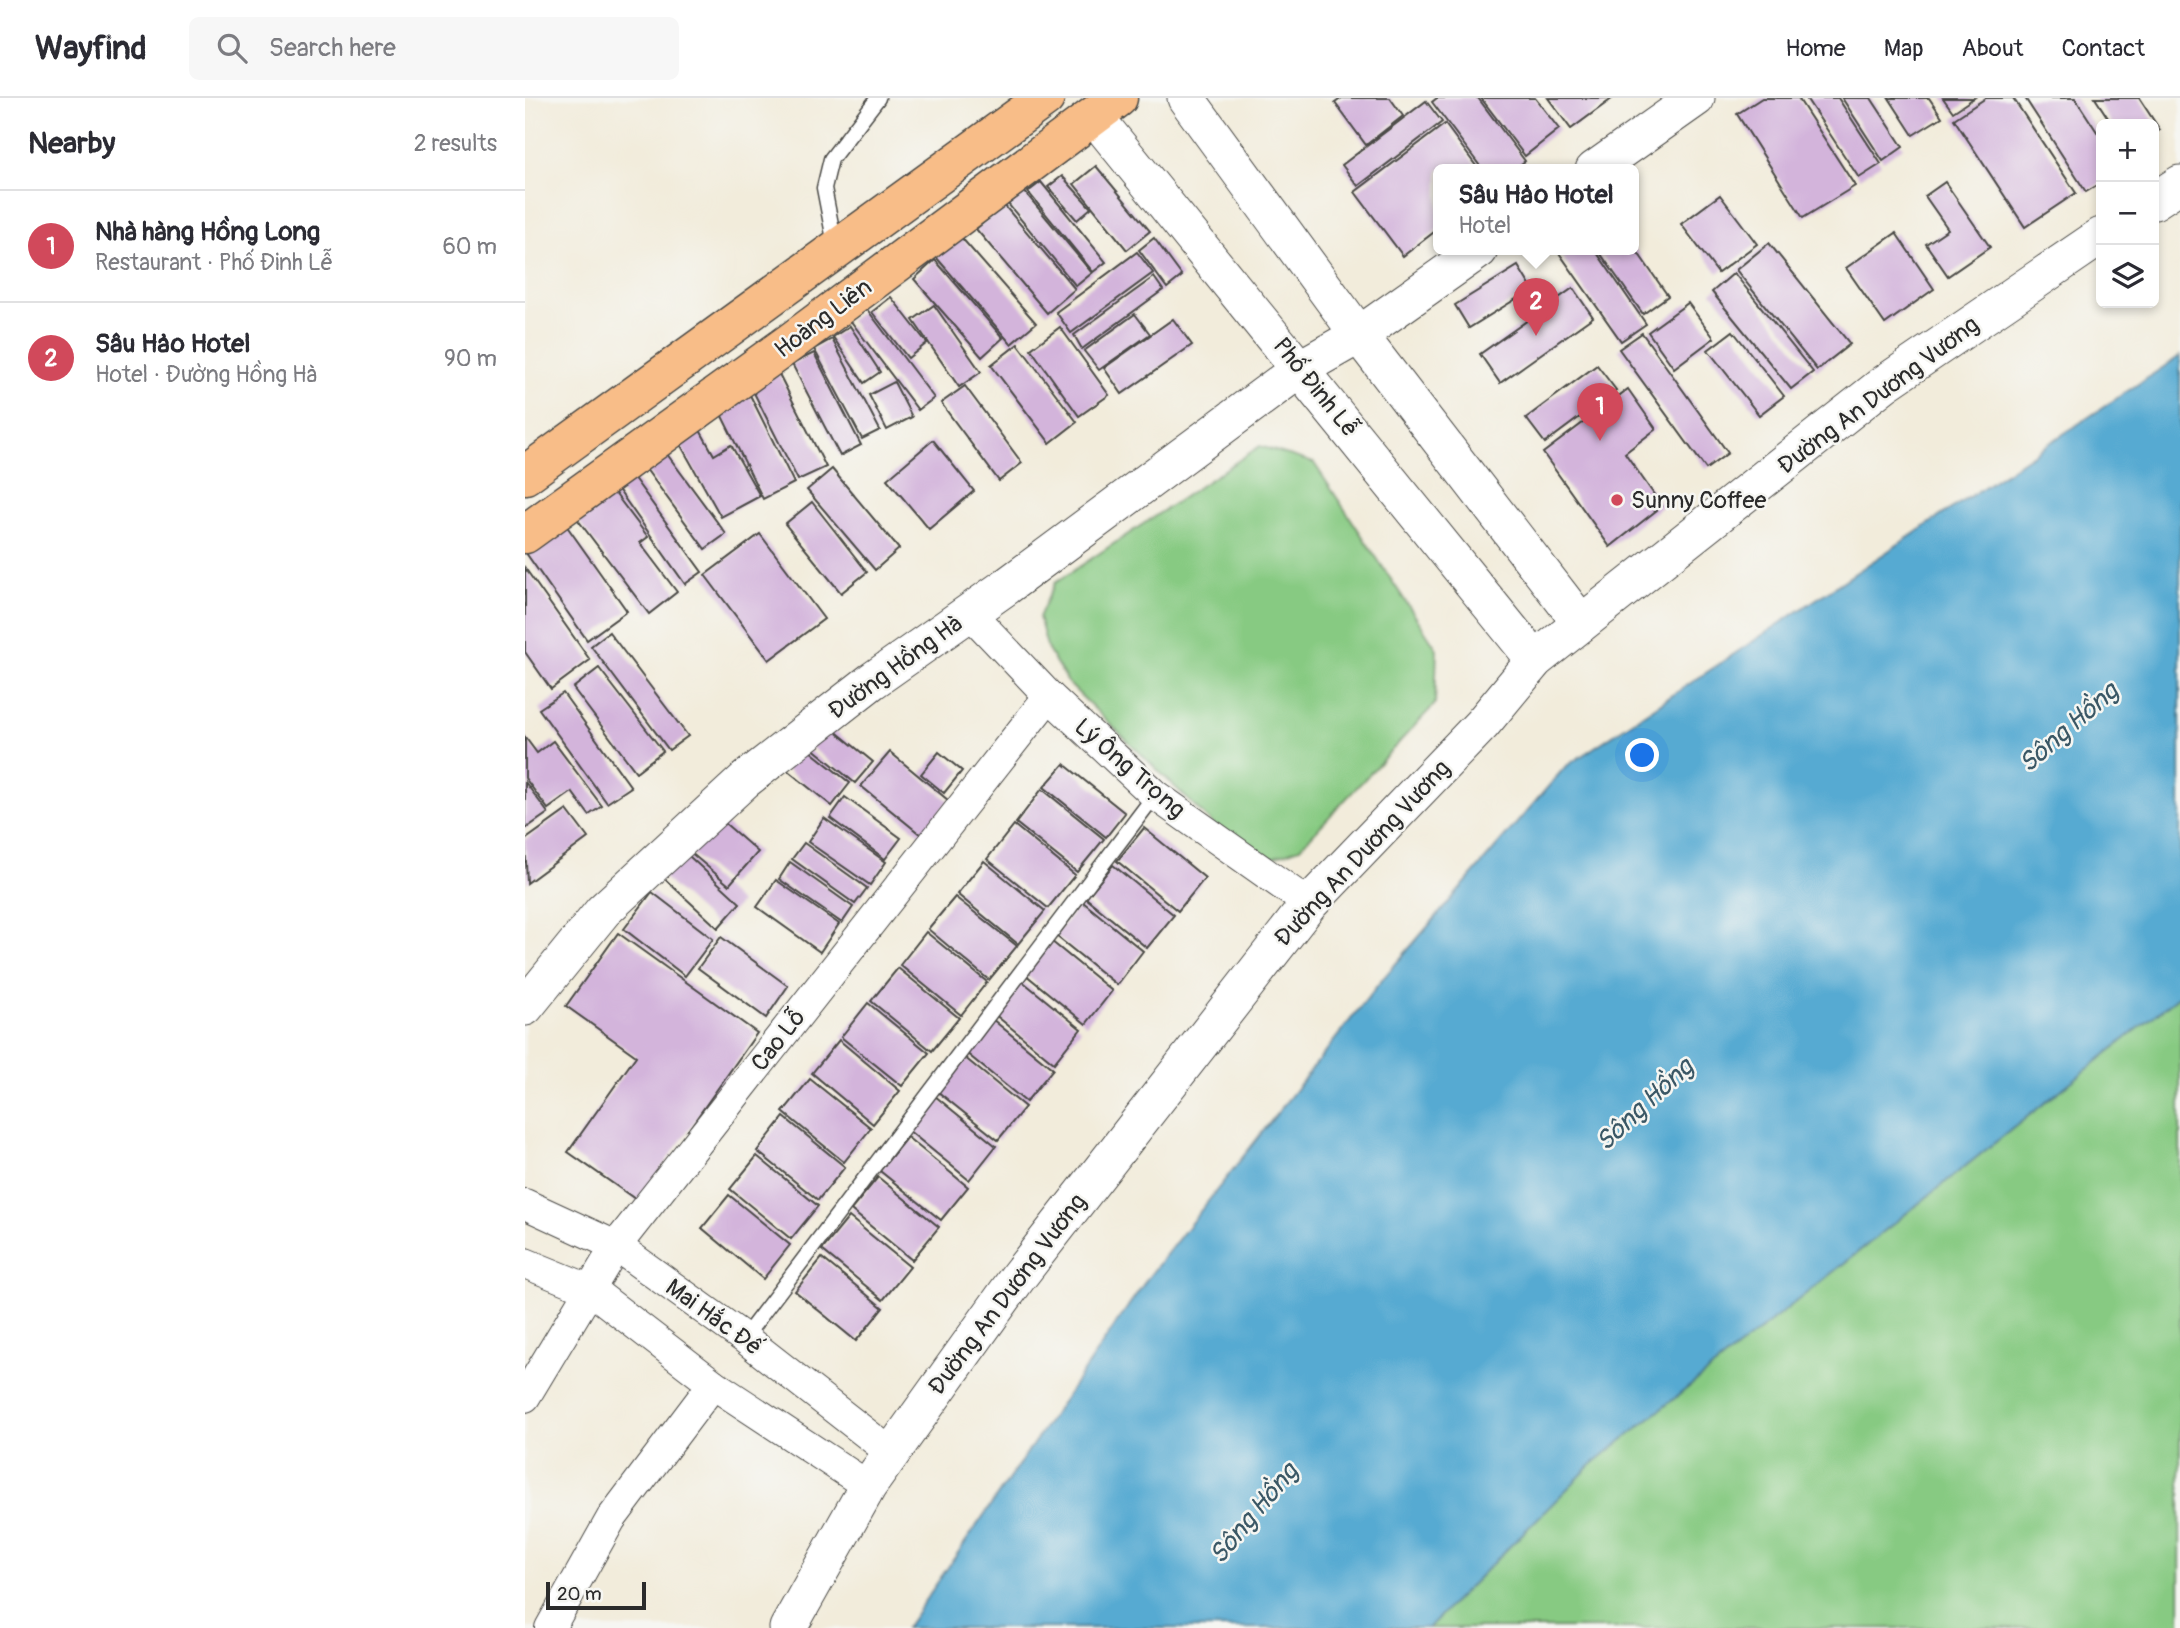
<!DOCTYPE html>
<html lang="en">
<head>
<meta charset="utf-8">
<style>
	:root { --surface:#fff; --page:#f7f7f7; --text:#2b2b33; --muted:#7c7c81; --line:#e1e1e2; --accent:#d1495b }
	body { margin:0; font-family:Pangolin,sans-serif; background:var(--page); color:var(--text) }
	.controls { position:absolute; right:21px; top:21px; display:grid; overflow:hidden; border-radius:10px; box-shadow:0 4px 10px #0003 }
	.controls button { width:63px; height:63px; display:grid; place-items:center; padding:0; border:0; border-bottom:2px solid var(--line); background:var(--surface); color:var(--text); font:35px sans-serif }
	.scale { position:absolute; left:21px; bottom:18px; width:100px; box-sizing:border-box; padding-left:7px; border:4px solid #2b2b2b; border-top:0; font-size:19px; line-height:24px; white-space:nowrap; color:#2b2b2b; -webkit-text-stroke:5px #f6f6f2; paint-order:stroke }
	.you { position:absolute; left:1118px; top:658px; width:24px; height:24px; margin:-18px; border:5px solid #fff; border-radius:50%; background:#1a73e8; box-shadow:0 0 0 10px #1a73e833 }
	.badge { display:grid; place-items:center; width:46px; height:46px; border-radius:50%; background:var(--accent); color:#fff; font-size:23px; font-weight:700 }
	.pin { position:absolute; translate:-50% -58px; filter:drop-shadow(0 2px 4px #0008) }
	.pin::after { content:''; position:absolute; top:37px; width:24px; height:21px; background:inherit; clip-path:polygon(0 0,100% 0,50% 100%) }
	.popup { position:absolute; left:908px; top:66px; width:206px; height:91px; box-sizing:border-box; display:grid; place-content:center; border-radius:10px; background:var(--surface); filter:drop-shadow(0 2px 5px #0005); font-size:23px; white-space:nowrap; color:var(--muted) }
	.popup b { font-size:26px; color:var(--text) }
	.popup::after { content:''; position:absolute; left:50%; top:100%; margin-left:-14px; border:14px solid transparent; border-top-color:var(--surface) }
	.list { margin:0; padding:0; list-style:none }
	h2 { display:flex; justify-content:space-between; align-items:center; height:91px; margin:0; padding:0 28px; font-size:30px }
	h2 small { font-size:23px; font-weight:400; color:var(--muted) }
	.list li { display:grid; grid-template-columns:46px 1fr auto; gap:21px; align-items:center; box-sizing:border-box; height:112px; padding:0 28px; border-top:2px solid var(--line) }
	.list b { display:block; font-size:26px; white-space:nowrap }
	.list p { margin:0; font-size:23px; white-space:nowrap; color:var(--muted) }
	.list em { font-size:23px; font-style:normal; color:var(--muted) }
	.icon { flex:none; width:38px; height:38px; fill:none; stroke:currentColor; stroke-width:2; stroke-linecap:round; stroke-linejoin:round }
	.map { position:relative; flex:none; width:1655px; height:1530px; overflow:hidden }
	header { display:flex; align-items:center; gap:42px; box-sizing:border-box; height:98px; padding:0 35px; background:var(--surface); border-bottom:2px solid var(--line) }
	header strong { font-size:33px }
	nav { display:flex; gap:38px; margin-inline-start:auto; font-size:24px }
	.search { width:490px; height:63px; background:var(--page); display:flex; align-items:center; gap:18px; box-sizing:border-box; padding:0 24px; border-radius:10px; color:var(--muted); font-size:26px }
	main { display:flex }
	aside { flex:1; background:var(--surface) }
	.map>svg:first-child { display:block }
	.green { fill:#87ca82; stroke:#597a56; stroke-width:2 }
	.water { fill:#56aad2; stroke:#406a7e; stroke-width:2 }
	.building { fill:#d3b4db }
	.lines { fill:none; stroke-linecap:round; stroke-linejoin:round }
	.service-casing { stroke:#494845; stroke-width:17 }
	.minor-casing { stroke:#494845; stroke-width:32 }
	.tertiary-casing { stroke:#494845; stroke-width:39 }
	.primary-casing { stroke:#494845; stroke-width:41 }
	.service { stroke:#fff; stroke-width:14 }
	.minor { stroke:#fff; stroke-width:30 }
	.tertiary { stroke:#fff; stroke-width:37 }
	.primary { stroke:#f8bd88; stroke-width:38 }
	.poi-dot { fill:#d1495b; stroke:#f6f6f2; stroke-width:2.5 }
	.labels { text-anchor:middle; stroke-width:5; stroke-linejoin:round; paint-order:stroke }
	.street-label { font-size:24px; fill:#2b2b2b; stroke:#f6f6f2 }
	.poi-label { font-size:24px; fill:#2b2b2b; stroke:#f6f6f2; text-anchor:start }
	.water-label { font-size:26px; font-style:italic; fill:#3a5765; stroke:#f6f6f2 }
</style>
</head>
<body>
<header>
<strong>Wayfind</strong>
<div class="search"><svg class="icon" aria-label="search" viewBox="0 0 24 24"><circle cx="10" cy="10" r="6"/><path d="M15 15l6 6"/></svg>Search here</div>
<nav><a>Home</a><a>Map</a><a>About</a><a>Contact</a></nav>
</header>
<main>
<aside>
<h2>Nearby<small>2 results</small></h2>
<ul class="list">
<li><span class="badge">1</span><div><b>Nhà hàng Hồng Long</b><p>Restaurant · Phố Đinh Lễ</p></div><em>60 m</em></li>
<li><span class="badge">2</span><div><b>Sâu Hảo Hotel</b><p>Hotel · Đường Hồng Hà</p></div><em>90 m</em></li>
</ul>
</aside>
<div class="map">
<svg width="1655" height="1530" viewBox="0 0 1655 1530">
	<rect width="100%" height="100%" fill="#f6f6f2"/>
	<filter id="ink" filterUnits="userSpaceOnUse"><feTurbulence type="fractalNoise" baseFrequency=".0143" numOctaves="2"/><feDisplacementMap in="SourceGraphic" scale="14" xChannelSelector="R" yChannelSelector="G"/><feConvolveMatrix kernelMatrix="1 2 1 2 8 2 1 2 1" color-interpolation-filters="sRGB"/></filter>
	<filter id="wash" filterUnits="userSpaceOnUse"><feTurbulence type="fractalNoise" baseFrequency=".00686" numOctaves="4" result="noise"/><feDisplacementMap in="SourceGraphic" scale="28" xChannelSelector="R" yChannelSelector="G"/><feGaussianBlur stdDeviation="1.57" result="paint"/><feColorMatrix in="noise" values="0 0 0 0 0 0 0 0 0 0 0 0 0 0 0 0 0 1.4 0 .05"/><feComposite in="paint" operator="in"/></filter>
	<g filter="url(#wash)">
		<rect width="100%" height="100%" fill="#f2ecdb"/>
		<g class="green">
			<polygon points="735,348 789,365 912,551 910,606 775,750 747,760 714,751 544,586 523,552 514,519 530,485"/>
			<polygon points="1655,897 1655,1530 903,1530 1066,1367"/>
		</g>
		<polygon class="water" points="1655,258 1655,897 1066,1367 903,1530 381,1530 622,1181 856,883 1040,669"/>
		<g id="blocks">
			<g class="building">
				<polygon points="817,0 865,0 878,18 841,47 810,5"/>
				<polygon points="912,0 953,0 1000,63 988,72 958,72 907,4"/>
				<polygon points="956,0 1010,0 1034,31 1000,58"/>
				<polygon points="1023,0 1088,0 1046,31"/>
				<polygon points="1237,0 1273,0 1330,88 1278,120 1212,16"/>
				<polygon points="1281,0 1313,0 1356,66 1334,80"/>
				<polygon points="1317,0 1346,0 1378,49 1358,63"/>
				<polygon points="1364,0 1404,0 1417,19 1388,37"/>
				<polygon points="1418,0 1449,0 1428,14"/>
				<polygon points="1461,0 1488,0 1551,95 1500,129 1429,21"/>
				<polygon points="1500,0 1550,0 1576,40 1576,85 1561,94"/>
				<polygon points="1570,0 1614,0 1635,32 1629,36 1629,26 1587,26"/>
				<polygon points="901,3 917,24 833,88 817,67"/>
				<polygon points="920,26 954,72 913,72 913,131 878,158 830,94"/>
				<polygon points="571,68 625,133 602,152 549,86"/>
				<polygon points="537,78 566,110 552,122 523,89"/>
				<polygon points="516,84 581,164 568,174 503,94"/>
				<polygon points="1420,84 1465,149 1423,178 1401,146 1423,131 1400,98"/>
				<polygon points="499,93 567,175 551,188 483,106"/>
				<polygon points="1195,97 1232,146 1193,175 1156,126"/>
				<polygon points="479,107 550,191 522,215 451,131"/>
				<polygon points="1371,135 1409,191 1360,226 1321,170"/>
				<polygon points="435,138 511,225 486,246 411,159"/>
				<polygon points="629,140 657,178 642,190 614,152"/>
				<polygon points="1244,145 1325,246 1292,272 1211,172"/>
				<polygon points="1109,149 1143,198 1118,216 1073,152 1109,152"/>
				<polygon points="1032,152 1070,152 1121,226 1096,243"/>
				<polygon points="612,154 628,175 546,235 531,214"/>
				<polygon points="410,162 478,240 457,259 389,181"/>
				<polygon points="993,168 1007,191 944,230 930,207"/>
				<polygon points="1209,175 1288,274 1266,291 1187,194"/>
				<polygon points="629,179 638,192 557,251 549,237"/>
				<polygon points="1048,190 1068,219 975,285 955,256"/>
				<polygon points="366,199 402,245 383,260 347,214"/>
				<polygon points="1163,205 1189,240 1149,270 1123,234"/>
				<polygon points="409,207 456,274 434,289 388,222"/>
				<polygon points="341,210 409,300 393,312 325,222"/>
				<polygon points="610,216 625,236 574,272 559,253"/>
				<polygon points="648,221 667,247 597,296 579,270"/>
				<polygon points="325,228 355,274 339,285 308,239"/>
				<polygon points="535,229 584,297 554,318 506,251"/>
				<polygon points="1208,233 1259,298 1234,317 1183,252"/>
				<polygon points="1117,235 1203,355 1181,371 1094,251"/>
				<polygon points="307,241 355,332 337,341 289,251"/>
				<polygon points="493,246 552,324 525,345 466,267"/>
				<polygon points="289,255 336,347 315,358 267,266"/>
				<polygon points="1072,267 1091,292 1020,345 1001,320"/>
				<polygon points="253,274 301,369 273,382 225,287"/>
				<polygon points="369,284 387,319 362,332 344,297"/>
				<polygon points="440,288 497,365 474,383 416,305"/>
				<polygon points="1103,291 1131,331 1100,355 1137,408 1085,449 1018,355"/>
				<polygon points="225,297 269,385 238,401 194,312"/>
				<polygon points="171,325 189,357 206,347 235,398 196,419 150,337"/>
				<polygon points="408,342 449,393 404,431 362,381"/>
				<polygon points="139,352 201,436 180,451 118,367"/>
				<polygon points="307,371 374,451 350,472 282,392"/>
				<polygon points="106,376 177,474 160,486 90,387"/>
				<polygon points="86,390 123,439 115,445 152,494 124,516 50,418"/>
				<polygon points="287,404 342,474 316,495 260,426"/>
				<polygon points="41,427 102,513 62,542 1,455"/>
				<polygon points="235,436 299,521 244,562 180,477"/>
				<polygon points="0,470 65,562 26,591 0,554"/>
				<polygon points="84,534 163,638 144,652 66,548"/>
				<polygon points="74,570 138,653 111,674 48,590"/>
				<polygon points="38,595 106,689 82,705 14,611"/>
				<polygon points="298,623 348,664 330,685 281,645"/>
				<polygon points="0,639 12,655 28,643 77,708 64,717 47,694 23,711 0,680"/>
				<polygon points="275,645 325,685 307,708 257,668"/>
				<polygon points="365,654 424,703 396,737 336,688"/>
				<polygon points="414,654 437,673 419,695 396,676"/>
				<polygon points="539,666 600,715 581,739 519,689"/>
				<polygon points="0,684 23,715 0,731"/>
				<polygon points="517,691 579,741 552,774 491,725"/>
				<polygon points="320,699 376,740 360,761 305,720"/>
				<polygon points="42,712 63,740 2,785 0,742"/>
				<polygon points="194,720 233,754 204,787 165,754"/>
				<polygon points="299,720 361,764 345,787 283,744"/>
				<polygon points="489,727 550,777 523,810 462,761"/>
				<polygon points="619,730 680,780 653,813 592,763"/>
				<polygon points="279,745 342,790 330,806 267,761"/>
				<polygon points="152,747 215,805 193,830 130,772"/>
				<polygon points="459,763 520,813 493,846 432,796"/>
				<polygon points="265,764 328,809 317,825 254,781"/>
				<polygon points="588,767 649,817 622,850 561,800"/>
				<polygon points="251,782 314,826 295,854 232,809"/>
				<polygon points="127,794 188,841 160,878 99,831"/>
				<polygon points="430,799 492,848 464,882 403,831"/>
				<polygon points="558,804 618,853 592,887 530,837"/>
				<polygon points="401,834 462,884 436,917 375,867"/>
				<polygon points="93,835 232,935 113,1103 43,1054 111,958 41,908"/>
				<polygon points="196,839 263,888 241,920 173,870"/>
				<polygon points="526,843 587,893 561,926 500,876"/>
				<polygon points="373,870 434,920 407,953 346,903"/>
				<polygon points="496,882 556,931 529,965 468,915"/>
				<polygon points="343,905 404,955 377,988 316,939"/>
				<polygon points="467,921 528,971 501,1004 440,954"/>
				<polygon points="314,942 375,993 348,1026 287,975"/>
				<polygon points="439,959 500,1009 473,1042 412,993"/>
				<polygon points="285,981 346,1030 319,1064 258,1014"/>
				<polygon points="410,998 471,1048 444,1082 383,1032"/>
				<polygon points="259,1019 320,1069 293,1102 232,1053"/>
				<polygon points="382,1039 443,1089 416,1122 355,1073"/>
				<polygon points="232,1058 293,1108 266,1141 205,1091"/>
				<polygon points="353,1079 414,1129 387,1162 326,1112"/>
				<polygon points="204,1097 265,1147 238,1181 177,1130"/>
				<polygon points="324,1119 385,1169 358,1202 297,1152"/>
				<polygon points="297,1160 358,1210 331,1243 270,1193"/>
			</g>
		</g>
	</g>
	<g filter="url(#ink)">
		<use href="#blocks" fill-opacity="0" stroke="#494845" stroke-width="2"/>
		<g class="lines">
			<defs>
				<g id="service">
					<polyline points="310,147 299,90 306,61 353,0"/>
					<polyline points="219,1240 630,697"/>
				</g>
				<g id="minor">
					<polyline points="444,514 524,598 630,697 784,806"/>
					<polyline points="0,1106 91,1148 219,1240 365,1354"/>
					<polyline points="0,1165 66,1192 188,1286 343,1388"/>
					<polyline points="0,1299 91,1148 524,598"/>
					<polyline points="25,1530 86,1421 188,1286"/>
				</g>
				<g id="tertiary">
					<polyline points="661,0 834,237 1056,525"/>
					<polyline points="569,18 1010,562"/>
					<polyline points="1069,72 1171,0"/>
					<polyline points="1629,103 1655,86"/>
					<polyline points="0,909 78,813 220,682 347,583 482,488 776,270 834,237 954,152"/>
					<polyline points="263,1530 343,1388 493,1179 784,806 957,626 1010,562 1359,286 1576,138"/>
				</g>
				<g id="primary">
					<polyline points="0,377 520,0"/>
					<polyline points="0,436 266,244 593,0"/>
				</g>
			</defs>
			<use href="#service" class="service-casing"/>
			<use href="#minor" class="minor-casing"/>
			<use href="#tertiary" class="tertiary-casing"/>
			<use href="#primary" class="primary-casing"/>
			<use href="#service" class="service"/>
			<use href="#minor" class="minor"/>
			<use href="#tertiary" class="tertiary"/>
			<use href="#primary" class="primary"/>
		</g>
	</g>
	<circle class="poi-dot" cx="1092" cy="402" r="7"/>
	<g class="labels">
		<g class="street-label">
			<text transform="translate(298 220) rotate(-37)" y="8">Hoàng Liên</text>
			<text transform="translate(791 289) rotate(51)" y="8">Phố Đinh Lễ</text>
			<text transform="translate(1353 297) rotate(-37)" y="8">Đường An Dương Vương</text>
			<text transform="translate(370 569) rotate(-36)" y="8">Đường Hồng Hà</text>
			<text transform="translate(605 670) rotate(41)" y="8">Lý Ông Trọng</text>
			<text transform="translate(837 755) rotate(-47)" y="8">Đường An Dương Vương</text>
			<text transform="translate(253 942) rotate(-52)" y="8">Cao Lỗ</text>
			<text transform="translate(482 1196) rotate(-53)" y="8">Đường An Dương Vương</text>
			<text transform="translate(189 1219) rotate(36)" y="8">Mai Hắc Đế</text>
		</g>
		<g class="poi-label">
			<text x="1106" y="410">Sunny Coffee</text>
		</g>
		<g class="water-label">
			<text transform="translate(1543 629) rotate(-41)" y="9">Sông Hồng</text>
			<text transform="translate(1119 1006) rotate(-43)" y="9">Sông Hồng</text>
			<text transform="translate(728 1415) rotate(-50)" y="9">Sông Hồng</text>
		</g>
	</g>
</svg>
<div class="controls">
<button>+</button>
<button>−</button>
<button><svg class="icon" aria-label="layers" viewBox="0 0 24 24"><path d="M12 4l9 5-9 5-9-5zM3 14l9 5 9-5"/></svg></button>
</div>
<div class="scale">20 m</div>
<div class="you"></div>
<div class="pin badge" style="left:1075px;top:343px">1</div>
<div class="pin badge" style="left:1011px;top:238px">2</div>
<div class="popup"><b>Sâu Hảo Hotel</b>Hotel</div>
</div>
</main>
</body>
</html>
